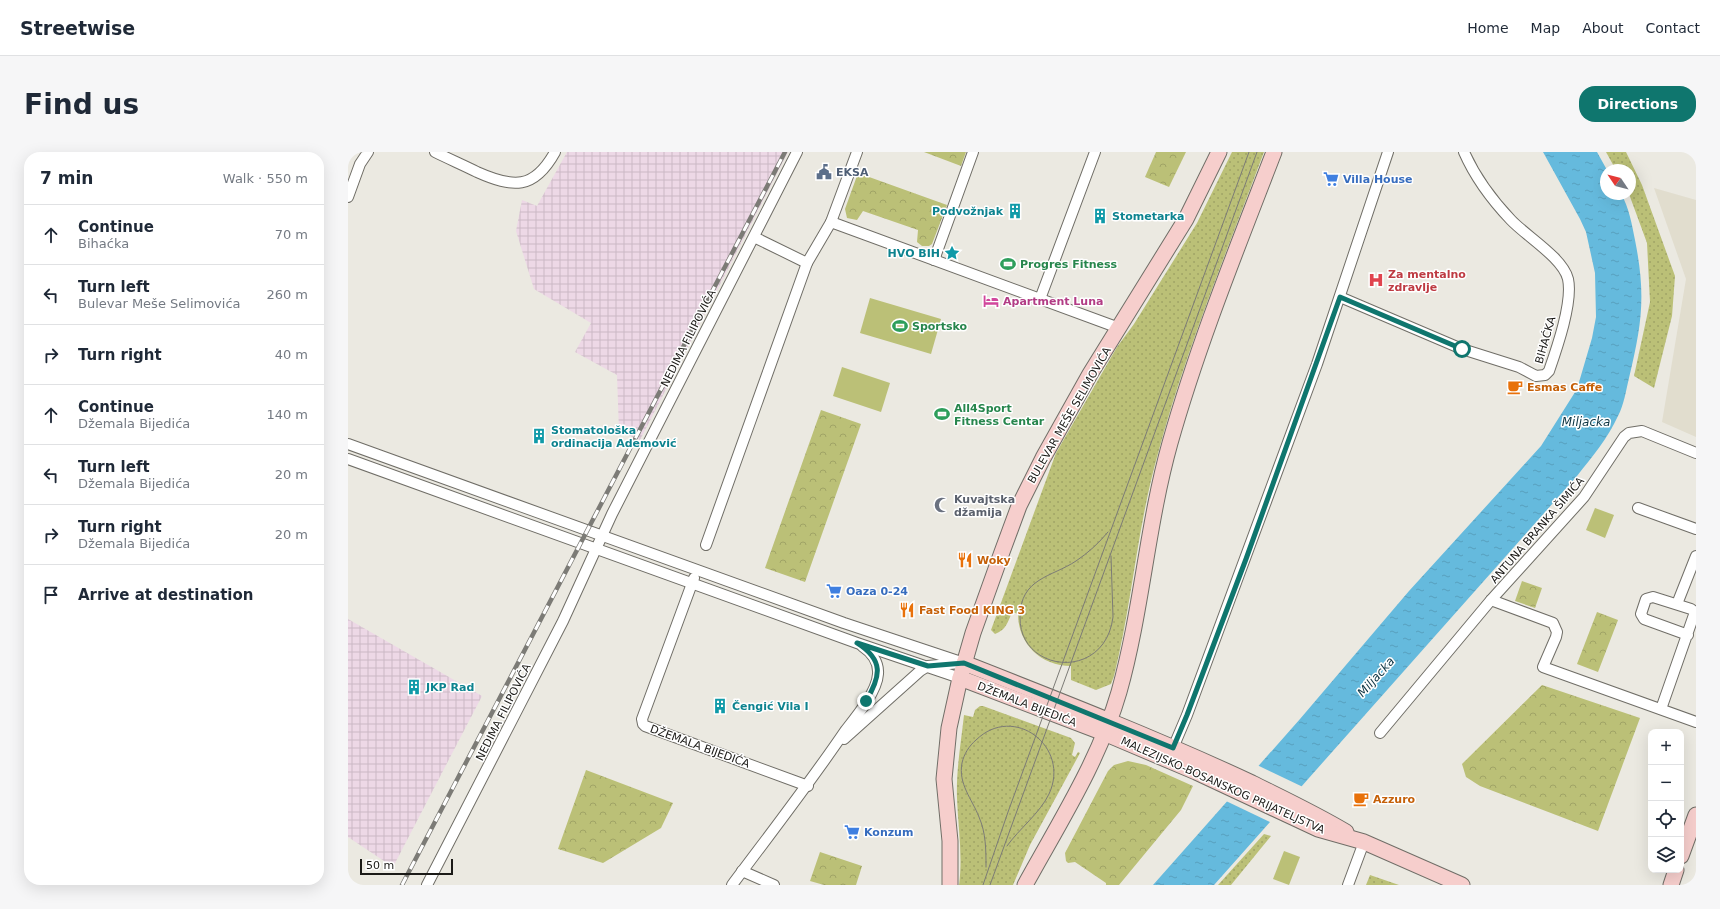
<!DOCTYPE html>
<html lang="en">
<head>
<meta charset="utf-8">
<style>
	:root { --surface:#fff; --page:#f6f6f7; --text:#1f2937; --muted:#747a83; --line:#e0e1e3; --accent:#0f766e }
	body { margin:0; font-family:"DejaVu Sans",sans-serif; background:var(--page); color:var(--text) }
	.controls { position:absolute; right:12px; bottom:12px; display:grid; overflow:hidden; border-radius:8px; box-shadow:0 4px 16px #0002 }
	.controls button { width:36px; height:36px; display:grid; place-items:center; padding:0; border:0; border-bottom:1px solid var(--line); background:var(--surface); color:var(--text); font:20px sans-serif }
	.compass { position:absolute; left:1252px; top:12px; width:36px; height:36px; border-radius:50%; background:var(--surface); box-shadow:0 4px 16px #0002; rotate:305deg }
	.scale { position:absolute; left:12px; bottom:10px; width:93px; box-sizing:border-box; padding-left:4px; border:2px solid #1b1a17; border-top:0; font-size:11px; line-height:14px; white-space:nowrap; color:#1b1a17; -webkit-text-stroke:3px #fff; paint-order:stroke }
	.stop { position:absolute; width:12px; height:12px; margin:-9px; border:3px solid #0f766e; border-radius:50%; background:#fff }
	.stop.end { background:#0f766e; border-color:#fff; box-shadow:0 1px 4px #0008 }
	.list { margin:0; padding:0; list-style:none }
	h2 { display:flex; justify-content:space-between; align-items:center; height:52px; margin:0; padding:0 16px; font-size:17px }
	h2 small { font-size:13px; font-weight:400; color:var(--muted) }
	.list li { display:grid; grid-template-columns:26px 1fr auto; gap:12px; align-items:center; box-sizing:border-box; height:60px; padding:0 16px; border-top:1px solid var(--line) }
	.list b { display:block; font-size:15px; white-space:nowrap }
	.list p { margin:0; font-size:13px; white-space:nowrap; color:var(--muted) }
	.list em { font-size:13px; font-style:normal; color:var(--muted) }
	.icon { flex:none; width:22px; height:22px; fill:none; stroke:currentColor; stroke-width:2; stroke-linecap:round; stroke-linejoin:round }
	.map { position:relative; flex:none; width:1348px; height:733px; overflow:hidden; border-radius:16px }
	header { display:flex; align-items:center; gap:24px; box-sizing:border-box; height:56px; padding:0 20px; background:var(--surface); border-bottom:1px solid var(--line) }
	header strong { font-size:19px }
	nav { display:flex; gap:22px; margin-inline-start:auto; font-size:14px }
	.intro { display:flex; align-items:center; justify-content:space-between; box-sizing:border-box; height:96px; padding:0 24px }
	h1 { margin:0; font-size:28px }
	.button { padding:10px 18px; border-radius:16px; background:var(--accent); color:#fff; font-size:14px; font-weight:700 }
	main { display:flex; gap:24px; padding:0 24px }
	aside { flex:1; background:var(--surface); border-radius:16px; box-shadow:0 4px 16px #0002 }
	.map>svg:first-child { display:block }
	.built { fill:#e1ddce }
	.industrial { fill:url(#industrial-grid) }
	.grass { fill:url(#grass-dots) }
	.park { fill:url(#park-crowns) }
	.garden { fill:#bbc077 }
	.water { fill:url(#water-ripples) }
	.pier { fill:#ebe9e1 }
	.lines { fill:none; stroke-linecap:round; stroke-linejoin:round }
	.street-casing { stroke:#706e67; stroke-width:12 }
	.secondary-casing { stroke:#706e67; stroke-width:17 }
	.street { stroke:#fff; stroke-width:10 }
	.secondary { stroke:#f6cecc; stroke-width:15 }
	.tram { stroke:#7c7b76; stroke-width:1 }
	.rail-casing { stroke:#7c7b76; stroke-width:4.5 }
	.rail { stroke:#fff; stroke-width:3; stroke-dasharray:9; stroke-linecap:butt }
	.route { stroke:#0f766e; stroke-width:5 }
	.labels { text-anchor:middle; stroke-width:3; stroke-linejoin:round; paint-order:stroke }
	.service-label { font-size:11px; font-weight:bold; fill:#4e5e75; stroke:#fff; text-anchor:start }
	.shop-label { font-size:11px; font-weight:bold; fill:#366cbe; stroke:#fff; text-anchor:start }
	.culture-label { font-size:11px; font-weight:bold; fill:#0d838f; stroke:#fff; text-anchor:start }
	.leisure-label { font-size:11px; font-weight:bold; fill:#27864d; stroke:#fff; text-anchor:start }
	.health-label { font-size:11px; font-weight:bold; fill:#be3a42; stroke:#fff; text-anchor:start }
	.hotel-label { font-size:11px; font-weight:bold; fill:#b23c85; stroke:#fff; text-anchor:start }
	.street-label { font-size:11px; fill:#1b1a17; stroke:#fff }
	.food-label { font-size:11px; font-weight:bold; fill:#c56008; stroke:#fff; text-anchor:start }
	.worship-label { font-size:11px; font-weight:bold; fill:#5b616d; stroke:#fff; text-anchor:start }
	.water-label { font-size:12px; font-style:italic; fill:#0c3443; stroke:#fff }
</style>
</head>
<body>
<header>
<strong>Streetwise</strong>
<nav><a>Home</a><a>Map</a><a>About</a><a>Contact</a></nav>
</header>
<div class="intro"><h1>Find us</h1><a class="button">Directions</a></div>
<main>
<aside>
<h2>7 min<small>Walk · 550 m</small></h2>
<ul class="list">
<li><svg class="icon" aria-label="ahead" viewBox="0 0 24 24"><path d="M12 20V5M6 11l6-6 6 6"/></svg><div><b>Continue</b><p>Bihaćka</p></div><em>70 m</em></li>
<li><svg class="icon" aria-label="left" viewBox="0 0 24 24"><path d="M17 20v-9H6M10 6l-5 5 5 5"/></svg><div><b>Turn left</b><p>Bulevar Meše Selimovića</p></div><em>260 m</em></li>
<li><svg class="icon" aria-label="right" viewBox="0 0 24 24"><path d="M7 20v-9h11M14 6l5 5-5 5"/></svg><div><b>Turn right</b></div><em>40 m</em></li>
<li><svg class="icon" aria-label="ahead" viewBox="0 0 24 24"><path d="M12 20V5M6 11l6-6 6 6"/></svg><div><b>Continue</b><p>Džemala Bijedića</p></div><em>140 m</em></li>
<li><svg class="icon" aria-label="left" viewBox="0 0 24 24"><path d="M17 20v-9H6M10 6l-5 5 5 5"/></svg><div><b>Turn left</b><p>Džemala Bijedića</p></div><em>20 m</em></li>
<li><svg class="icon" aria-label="right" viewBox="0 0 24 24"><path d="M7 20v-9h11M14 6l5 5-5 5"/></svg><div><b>Turn right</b><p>Džemala Bijedića</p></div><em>20 m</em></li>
<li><svg class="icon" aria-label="arrive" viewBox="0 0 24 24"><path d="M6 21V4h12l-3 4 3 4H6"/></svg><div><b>Arrive at destination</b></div></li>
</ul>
</aside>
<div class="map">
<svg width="1348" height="733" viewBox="0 0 1348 733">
	<defs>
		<pattern id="industrial-grid" width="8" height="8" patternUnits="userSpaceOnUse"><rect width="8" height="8" fill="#edd8e6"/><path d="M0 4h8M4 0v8" fill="none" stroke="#cbb9c5"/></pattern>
		<pattern id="grass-dots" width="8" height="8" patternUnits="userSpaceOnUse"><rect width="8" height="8" fill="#bbc077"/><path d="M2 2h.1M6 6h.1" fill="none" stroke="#a0a466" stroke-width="1.8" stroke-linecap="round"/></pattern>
		<pattern id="park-crowns" width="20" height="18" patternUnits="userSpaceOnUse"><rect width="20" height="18" fill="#bbc077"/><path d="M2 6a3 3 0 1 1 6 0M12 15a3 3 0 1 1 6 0" fill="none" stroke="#a0a466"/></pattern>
		<pattern id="water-ripples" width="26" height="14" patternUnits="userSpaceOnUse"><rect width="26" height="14" fill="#65badd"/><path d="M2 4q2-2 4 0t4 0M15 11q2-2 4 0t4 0" fill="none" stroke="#579fbd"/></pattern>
	</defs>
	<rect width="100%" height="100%" fill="#ebe9e1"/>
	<polygon class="built" points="1306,36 1348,48 1348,285 1314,270 1338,127"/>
	<g class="industrial">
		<polygon points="219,0 440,0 292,288 271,279 269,223 227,200 243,171 186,137 168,79 174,48 189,54"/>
		<polygon points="0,467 134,544 45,715 0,685"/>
	</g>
	<g class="grass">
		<path d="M 884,0 L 916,0 C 879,99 836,203 809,305 C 789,377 784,452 766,524 L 763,532 L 748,538 L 723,528 L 723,514 C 693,514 670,492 670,462 L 664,460 C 660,470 658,478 647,482 L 643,478 L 708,301 L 769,195 L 786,172 L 849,71 Z"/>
		<polygon points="1258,0 1278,0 1294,33 1327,124 1324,164 1306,236 1286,224 1302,150 1299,91 1281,42 1282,18 1268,18"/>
		<path d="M 632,554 L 635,554 L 723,586 L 727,591 L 724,603 L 727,605 L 730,600 L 732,601 L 682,693 L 665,733 L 611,733 C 615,704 610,675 609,646 C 608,618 613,591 616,563 L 625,565 L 627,558 Z"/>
		<polygon points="916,682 923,684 883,733 870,733"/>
		<polygon points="1022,723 1051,733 1018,733"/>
	</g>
	<g class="park">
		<polygon points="576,0 618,0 613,14"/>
		<polygon points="808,0 838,0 821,35 797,25"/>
		<polygon points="510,21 599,53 584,92 581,94 574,94 569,90 570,78 515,59 509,68 499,66 497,57"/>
		<polygon points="473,258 513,272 457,430 417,416"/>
		<polygon points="1174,429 1194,436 1187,456 1167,449"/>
		<polygon points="1249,460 1270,468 1250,520 1229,512"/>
		<polygon points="1194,533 1292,566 1250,679 1132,634 1118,625 1114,612"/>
		<polygon points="780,609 798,613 845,634 833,658 771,733 758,733 758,731 727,710 720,711 718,709 717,701 760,619 766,613"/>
		<polygon points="238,618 325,651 313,676 255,711 210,697"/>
		<polygon points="472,700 514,714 508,733 476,733 462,729"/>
	</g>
	<g class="garden">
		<polygon points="522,146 593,167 583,202 512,181"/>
		<polygon points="494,215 542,231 533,260 485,244"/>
		<polygon points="1247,356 1266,363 1257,386 1238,378"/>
		<polygon points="936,699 952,705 941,733 925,727"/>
	</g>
	<path class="water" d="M 1195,0 L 1249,0 L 1259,18 L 1258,42 L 1273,42 C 1281,55 1284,73 1287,88 C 1298,143 1294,172 1281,226 C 1278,238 1276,253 1270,264 C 1260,286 1244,305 1229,324 L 866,733 L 805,733 L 952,567 L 1061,439 L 1193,294 L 1229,237 L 1244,186 L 1248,165 L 1247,121 L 1238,80 L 1232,67 Z"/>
	<polygon class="pier" points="909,613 955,635 924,671 878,649"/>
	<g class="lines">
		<defs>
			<g id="street">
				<path d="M 87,0 C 101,7 115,13 129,20 C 165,36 186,38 207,0"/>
				<polyline points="0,45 12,12 20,0"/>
				<polyline points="483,70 771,176"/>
				<polyline points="410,87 459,111"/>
				<polyline points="586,108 625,0"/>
				<path d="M 992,145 L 1114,197 L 1171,215 L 1188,224 L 1197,223 L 1201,219 C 1209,196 1225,150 1220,127 C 1215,106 1178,84 1163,68 C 1144,48 1127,25 1116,0"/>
				<polyline points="692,147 747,0"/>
				<polyline points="0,292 496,471 616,511"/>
				<polyline points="0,307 509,491 612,526"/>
				<polyline points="1290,356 1348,377"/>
				<polyline points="358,393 459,111 483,70 509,0"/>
				<polyline points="346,426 294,567 295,572 297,574 460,634"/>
				<polyline points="1143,448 1205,471 1209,480 1208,485 1195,515 1348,570"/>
				<polyline points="1329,452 1348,404"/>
				<polyline points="1313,557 1347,460 1343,457 1305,445 1298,447 1293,462 1296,467 1340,483"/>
				<polyline points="1032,581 1143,448 1236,345 1276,285 1281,281 1294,279 1348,301"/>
				<polyline points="496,587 572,519 580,514 612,511"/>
				<polyline points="825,596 839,563 969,212 1040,0"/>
				<polyline points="394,719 426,733"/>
				<polyline points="79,733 215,469 264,362 449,0"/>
				<path d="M 384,733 C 422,682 461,632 497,579 C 508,565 529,540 530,522 C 531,510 523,500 514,494"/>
				<polyline points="1000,733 1016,690"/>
			</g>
			<g id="secondary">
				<path d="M 616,511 C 713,549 810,587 904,631 C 936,647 968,662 998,680"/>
				<polyline points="612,526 756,581 848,620 970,677 1016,690 1114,733"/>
				<polyline points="1333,704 1348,663"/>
				<polyline points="602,733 602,689 596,627 601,576 612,526 625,481 654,400 671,354 695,306 742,222 838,67 871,0"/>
				<path d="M 677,733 C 711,671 751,609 771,540 C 794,458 799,373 822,291 C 850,192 889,96 926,0"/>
				<polyline points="1323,733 1328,718"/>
			</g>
		</defs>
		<use href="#street" class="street-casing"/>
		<use href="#secondary" class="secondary-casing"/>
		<use href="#street" class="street"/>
		<use href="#secondary" class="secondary"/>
		<g class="tram">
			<path d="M 760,380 C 751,391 740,401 728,409 C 704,425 672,426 672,465 C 671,521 757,530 765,465 L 763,404"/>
			<path d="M 638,715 C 638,698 638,681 631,665 C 624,647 610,632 614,611 C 616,602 621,594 628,588 C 666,551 723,595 701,642 C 692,661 671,677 659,694"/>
			<polyline points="635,733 660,660 901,0"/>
			<polyline points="642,733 909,0"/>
		</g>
		<defs>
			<polyline id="rail" points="54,733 437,0"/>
		</defs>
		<use href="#rail" class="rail-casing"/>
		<use href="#rail" class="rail"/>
	</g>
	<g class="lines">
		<path class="route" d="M 518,549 C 533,524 536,508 509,491 L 580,514 L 616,511 L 825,596 L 839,563 L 898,407 L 992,145 L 1114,197"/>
	</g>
	<defs>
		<symbol id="civic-bare" viewBox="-9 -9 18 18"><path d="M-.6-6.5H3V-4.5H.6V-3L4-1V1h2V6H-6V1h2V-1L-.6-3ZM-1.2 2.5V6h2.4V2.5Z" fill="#5c6f8a" stroke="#fff" stroke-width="2.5" paint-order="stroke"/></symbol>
		<symbol id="supermarket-bare" viewBox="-9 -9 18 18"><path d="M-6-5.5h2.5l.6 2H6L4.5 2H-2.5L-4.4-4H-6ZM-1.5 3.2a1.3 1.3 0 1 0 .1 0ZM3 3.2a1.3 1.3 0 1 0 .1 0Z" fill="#3f7fe0" stroke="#fff" stroke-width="2.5" paint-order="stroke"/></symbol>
		<symbol id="building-bare" viewBox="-9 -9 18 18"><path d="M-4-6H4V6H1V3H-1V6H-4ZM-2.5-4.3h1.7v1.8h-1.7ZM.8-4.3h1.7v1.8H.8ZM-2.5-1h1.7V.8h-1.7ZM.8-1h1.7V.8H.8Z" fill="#0f9aa8" stroke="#fff" stroke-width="2.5" paint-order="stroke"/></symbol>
		<symbol id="sight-bare" viewBox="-9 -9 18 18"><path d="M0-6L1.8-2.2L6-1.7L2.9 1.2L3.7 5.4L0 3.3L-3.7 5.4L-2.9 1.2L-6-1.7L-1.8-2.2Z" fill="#0f9aa8" stroke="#fff" stroke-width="2.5" paint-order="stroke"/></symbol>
		<symbol id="stadium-bare" viewBox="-9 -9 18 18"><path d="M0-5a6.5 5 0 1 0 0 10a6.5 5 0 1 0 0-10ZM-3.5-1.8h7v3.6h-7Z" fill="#2e9e5b" stroke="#fff" stroke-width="2.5" paint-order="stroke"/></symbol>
		<symbol id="hospital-bare" viewBox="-9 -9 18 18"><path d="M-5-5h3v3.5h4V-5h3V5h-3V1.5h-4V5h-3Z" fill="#e0444e" stroke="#fff" stroke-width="2.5" paint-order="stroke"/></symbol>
		<symbol id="hotel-bare" viewBox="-9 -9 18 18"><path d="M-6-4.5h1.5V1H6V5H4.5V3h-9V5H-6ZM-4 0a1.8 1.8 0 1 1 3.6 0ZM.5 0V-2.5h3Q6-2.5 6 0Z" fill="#d1479c" stroke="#fff" stroke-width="2.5" paint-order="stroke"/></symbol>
		<symbol id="cafe-bare" viewBox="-9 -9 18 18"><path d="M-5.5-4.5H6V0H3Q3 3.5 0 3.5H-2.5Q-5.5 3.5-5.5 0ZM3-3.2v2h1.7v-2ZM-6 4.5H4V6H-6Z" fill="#e8710a" stroke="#fff" stroke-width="2.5" paint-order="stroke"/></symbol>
		<symbol id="mosque-bare" viewBox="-9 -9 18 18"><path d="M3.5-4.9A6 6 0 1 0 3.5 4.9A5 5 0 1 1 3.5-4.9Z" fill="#6b7280" stroke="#fff" stroke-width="2.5" paint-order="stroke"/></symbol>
		<symbol id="restaurant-bare" viewBox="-9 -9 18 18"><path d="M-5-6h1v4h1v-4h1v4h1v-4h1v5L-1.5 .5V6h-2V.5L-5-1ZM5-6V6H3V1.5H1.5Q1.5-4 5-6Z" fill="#e8710a" stroke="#fff" stroke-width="2.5" paint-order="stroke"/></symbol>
	</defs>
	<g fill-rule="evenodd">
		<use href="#civic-bare" x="465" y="9" width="22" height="22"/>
		<use href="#supermarket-bare" x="972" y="16" width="22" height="22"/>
		<use href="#building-bare" x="656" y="48" width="22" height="22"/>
		<use href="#building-bare" x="741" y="53" width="22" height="22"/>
		<use href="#sight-bare" x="593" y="90" width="22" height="22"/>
		<use href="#stadium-bare" x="649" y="101" width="22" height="22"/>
		<use href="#hospital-bare" x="1017" y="117" width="22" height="22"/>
		<use href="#hotel-bare" x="632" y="138" width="22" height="22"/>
		<use href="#stadium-bare" x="541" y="163" width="22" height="22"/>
		<use href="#cafe-bare" x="1156" y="224" width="22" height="22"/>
		<use href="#stadium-bare" x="583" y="251" width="22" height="22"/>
		<use href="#building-bare" x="180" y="273" width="22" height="22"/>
		<use href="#mosque-bare" x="583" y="342" width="22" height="22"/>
		<use href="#restaurant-bare" x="606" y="397" width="22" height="22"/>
		<use href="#supermarket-bare" x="475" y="428" width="22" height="22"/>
		<use href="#restaurant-bare" x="548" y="447" width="22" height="22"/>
		<use href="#building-bare" x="55" y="524" width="22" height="22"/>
		<use href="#building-bare" x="361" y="543" width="22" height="22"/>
		<use href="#cafe-bare" x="1002" y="636" width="22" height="22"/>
		<use href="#supermarket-bare" x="493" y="669" width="22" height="22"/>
	</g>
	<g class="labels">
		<g class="service-label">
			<text x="488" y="24">EKSA</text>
		</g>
		<g class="shop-label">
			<text x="995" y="31">Villa House</text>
			<text x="498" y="443">Oaza 0-24</text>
			<text x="516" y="684">Konzum</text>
		</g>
		<g class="culture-label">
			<text x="655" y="63" text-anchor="end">Podvožnjak</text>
			<text x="764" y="68">Stometarka</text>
			<text x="592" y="105" text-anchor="end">HVO BIH</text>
			<text x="203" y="282">Stomatološka<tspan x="203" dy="13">ordinacija Ademović</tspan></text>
			<text x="78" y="539">JKP Rad</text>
			<text x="384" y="558">Čengić Vila I</text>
		</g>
		<g class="leisure-label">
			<text x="672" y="116">Progres Fitness</text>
			<text x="564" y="178">Sportsko</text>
			<text x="606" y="260">All4Sport<tspan x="606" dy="13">Fitness Centar</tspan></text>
		</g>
		<g class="health-label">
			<text x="1040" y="126">Za mentalno<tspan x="1040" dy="13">zdravlje</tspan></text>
		</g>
		<g class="hotel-label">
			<text x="655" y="153">Apartment Luna</text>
		</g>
		<g class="street-label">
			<text transform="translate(340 186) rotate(-63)" y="4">NEDIMA FILIPOVIĆA</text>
			<text transform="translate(1197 188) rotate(-74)" y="4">BIHAĆKA</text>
			<text transform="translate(721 263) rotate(-60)" y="4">BULEVAR MEŠE SELIMOVIĆA</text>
			<text transform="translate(1189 378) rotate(-49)" y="4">ANTUNA BRANKA ŠIMIĆA</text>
			<text transform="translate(679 552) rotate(21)" y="4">DŽEMALA BIJEDIĆA</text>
			<text transform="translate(155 560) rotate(-63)" y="4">NEDIMA FILIPOVIĆA</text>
			<text transform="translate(352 594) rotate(20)" y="4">DŽEMALA BIJEDIĆA</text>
			<text transform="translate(875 633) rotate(24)" y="4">MALEZIJSKO-BOSANSKOG PRIJATELJSTVA</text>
		</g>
		<g class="food-label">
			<text x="1179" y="239">Esmas Caffe</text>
			<text x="629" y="412">Woky</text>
			<text x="571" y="462">Fast Food KING 3</text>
			<text x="1025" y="651">Azzuro</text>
		</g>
		<g class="worship-label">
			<text x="606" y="351">Kuvajtska<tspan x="606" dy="13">džamija</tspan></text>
		</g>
		<g class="water-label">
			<text x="1238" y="274">Miljacka</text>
			<text transform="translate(1028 525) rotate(-48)" y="4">Miljacka</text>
		</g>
	</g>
</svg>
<div class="controls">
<button>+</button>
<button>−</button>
<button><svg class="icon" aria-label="locate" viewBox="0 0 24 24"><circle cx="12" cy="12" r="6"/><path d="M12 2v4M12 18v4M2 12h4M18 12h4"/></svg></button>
<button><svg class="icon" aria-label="layers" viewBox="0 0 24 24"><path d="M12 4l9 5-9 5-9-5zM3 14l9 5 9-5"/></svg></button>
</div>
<svg class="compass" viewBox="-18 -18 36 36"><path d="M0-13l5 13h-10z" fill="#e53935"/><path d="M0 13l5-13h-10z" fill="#747a83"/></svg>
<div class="scale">50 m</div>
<div class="stop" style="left:1114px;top:197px"></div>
<div class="stop end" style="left:518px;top:549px"></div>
</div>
</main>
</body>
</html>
